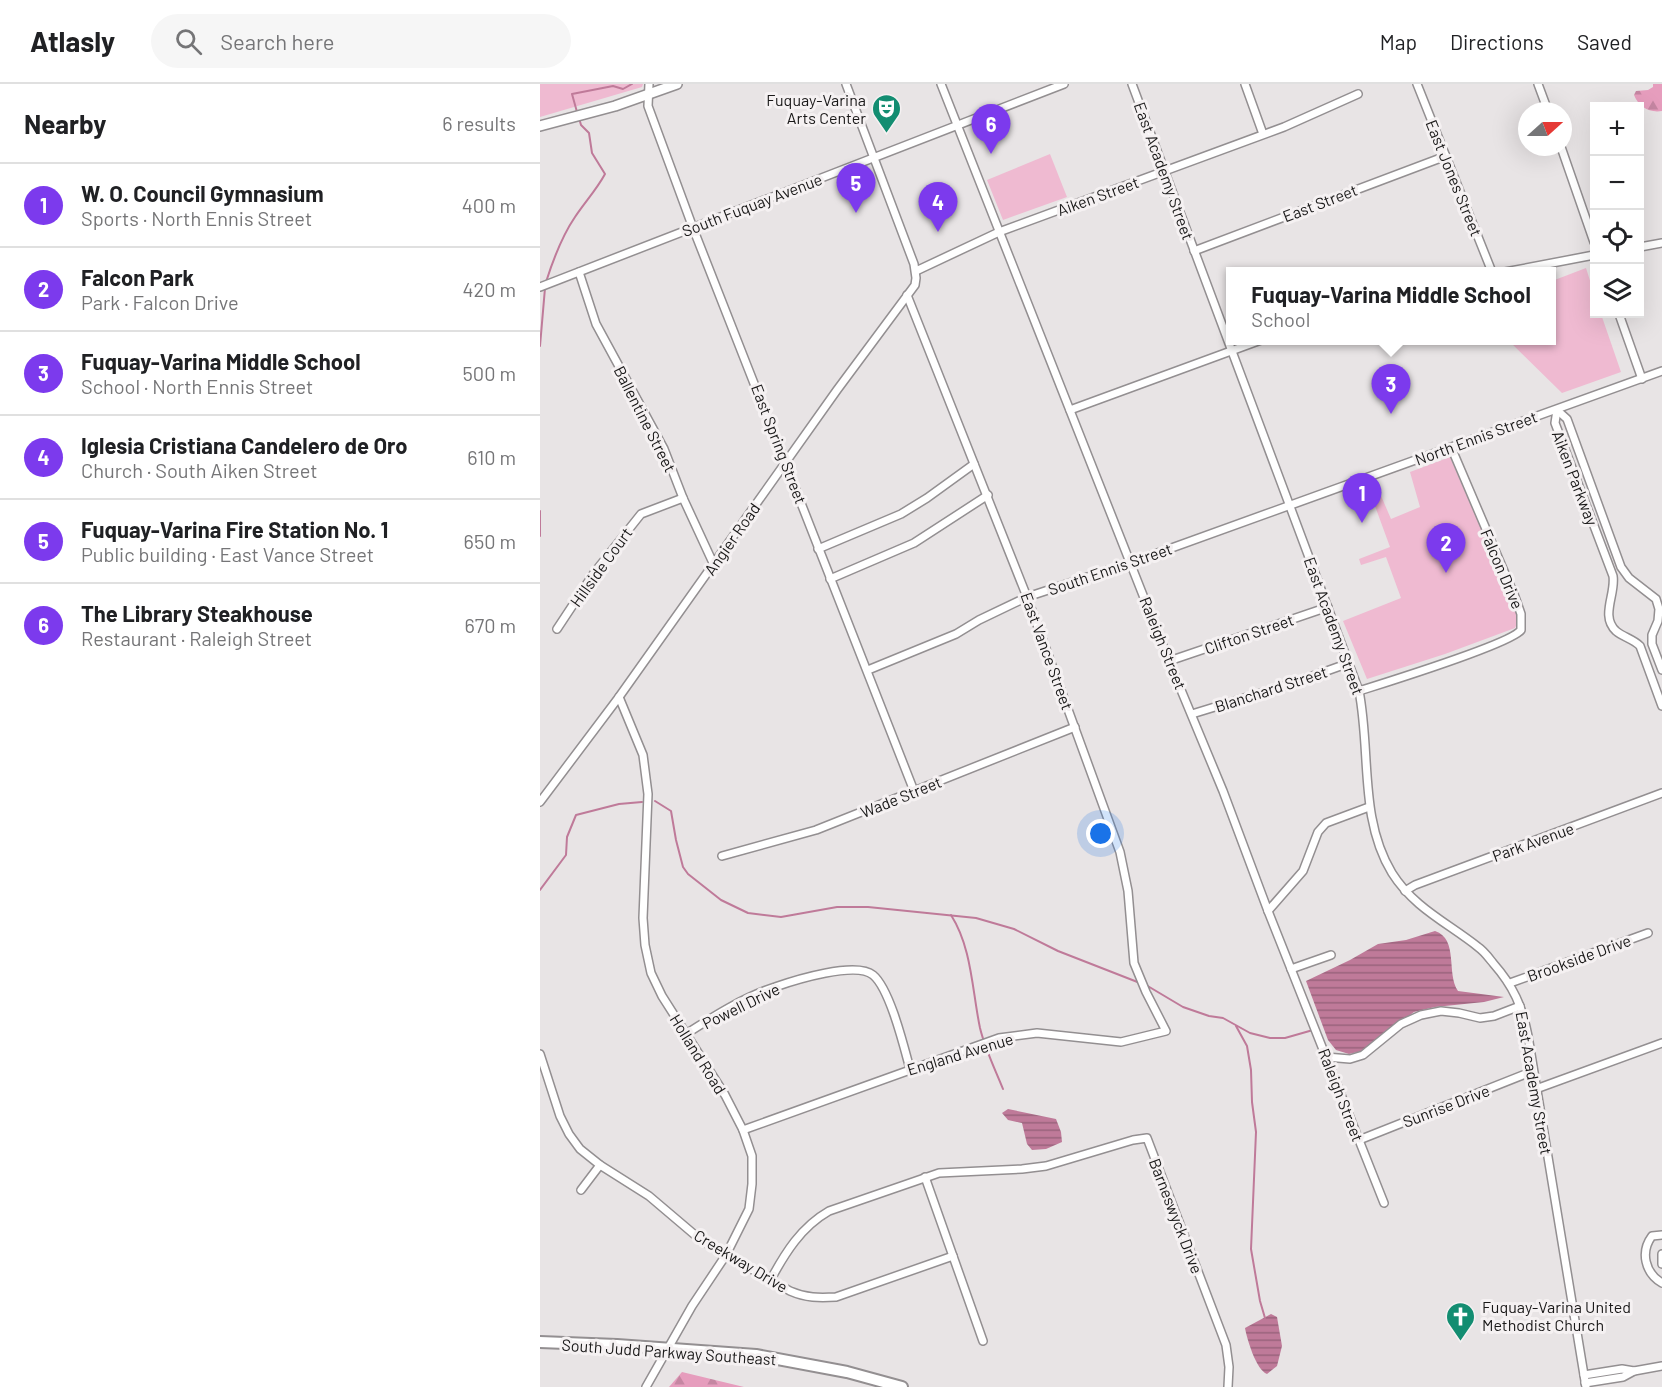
<!DOCTYPE html>
<html lang="en">
<head>
<meta charset="utf-8">
<style>
	:root { --surface:#fff; --page:#f6f6f6; --text:#202124; --muted:#757577; --line:#e0e0e0; --accent:#7c3aed }
	body { margin:0; font-family:Barlow,sans-serif; background:var(--page); color:var(--text) }
	.controls { position:absolute; right:18px; top:18px; display:grid; overflow:hidden; border-radius:0px; box-shadow:0 6px 24px #0002 }
	.controls button { width:54px; height:54px; display:grid; place-items:center; padding:0; border:0; border-bottom:2px solid var(--line); background:var(--surface); color:var(--text); font:30px sans-serif }
	.compass { position:absolute; left:978px; top:18px; width:54px; height:54px; border-radius:50%; background:var(--surface); box-shadow:0 6px 24px #0002; rotate:69deg }
	.you { position:absolute; left:561px; top:750px; width:21px; height:21px; margin:-15px; border:4px solid #fff; border-radius:50%; background:#1a73e8; box-shadow:0 0 0 9px #1a73e833 }
	.badge { display:grid; place-items:center; width:39px; height:39px; border-radius:50%; background:var(--accent); color:#fff; font-size:20px; font-weight:700 }
	.pin { position:absolute; translate:-50% -50px; filter:drop-shadow(0 2px 3px #0008) }
	.pin::after { content:''; position:absolute; top:32px; width:21px; height:18px; background:inherit; clip-path:polygon(0 0,100% 0,50% 100%) }
	.popup { position:absolute; left:686px; top:183px; width:330px; height:78px; box-sizing:border-box; display:grid; place-content:center; border-radius:0px; background:var(--surface); filter:drop-shadow(0 2px 4px #0005); font-size:20px; white-space:nowrap; color:var(--muted) }
	.popup b { font-size:22px; color:var(--text) }
	.popup::after { content:''; position:absolute; left:50%; top:100%; margin-left:-12px; border:12px solid transparent; border-top-color:var(--surface) }
	.list { margin:0; padding:0; list-style:none }
	h2 { display:flex; justify-content:space-between; align-items:center; height:78px; margin:0; padding:0 24px; font-size:26px }
	h2 small { font-size:20px; font-weight:400; color:var(--muted) }
	.list li { display:grid; grid-template-columns:39px 1fr auto; gap:18px; align-items:center; box-sizing:border-box; height:84px; padding:0 24px; border-top:2px solid var(--line) }
	.list b { display:block; font-size:22px; white-space:nowrap }
	.list p { margin:0; font-size:20px; white-space:nowrap; color:var(--muted) }
	.list em { font-size:20px; font-style:normal; color:var(--muted) }
	.icon { flex:none; width:33px; height:33px; fill:none; stroke:currentColor; stroke-width:2; stroke-linecap:round; stroke-linejoin:round }
	.map { position:relative; flex:none; width:1122px; height:1303px; overflow:hidden }
	header { display:flex; align-items:center; gap:36px; box-sizing:border-box; height:84px; padding:0 30px; background:var(--surface); border-bottom:2px solid var(--line) }
	header strong { font-size:28px }
	nav { display:flex; gap:33px; margin-inline-start:auto; font-size:21px }
	.search { width:420px; height:54px; background:var(--page); display:flex; align-items:center; gap:15px; box-sizing:border-box; padding:0 21px; border-radius:33px; color:var(--muted); font-size:22px }
	main { display:flex }
	aside { flex:1; background:var(--surface) }
	.map>svg:first-child { display:block }
	.forest { fill:url(#forest-firs) }
	.park { fill:#efbad1 }
	.water { fill:url(#water-rules) }
	.lines { fill:none; stroke-linecap:round; stroke-linejoin:round }
	.stream { stroke:#bf7a99; stroke-width:2 }
	.minor-casing { stroke:#938f91; stroke-width:10 }
	.major-casing { stroke:#938f91; stroke-width:12 }
	.highway-casing { stroke:#938f91; stroke-width:14 }
	.minor { stroke:#fff; stroke-width:7 }
	.major { stroke:#fff; stroke-width:9 }
	.highway { stroke:#fff; stroke-width:10 }
	.labels { text-anchor:middle; stroke-width:6; stroke-linejoin:round; paint-order:stroke }
	.poi-label { font-size:16px; fill:#191818; stroke:#f5f1f2; text-anchor:end }
	.street-label { font-size:16px; fill:#191818; stroke:#f5f1f2 }
</style>
</head>
<body>
<header>
<strong>Atlasly</strong>
<div class="search"><svg class="icon" aria-label="search" viewBox="0 0 24 24"><circle cx="10" cy="10" r="6"/><path d="M15 15l6 6"/></svg>Search here</div>
<nav><a>Map</a><a>Directions</a><a>Saved</a></nav>
</header>
<main>
<aside>
<h2>Nearby<small>6 results</small></h2>
<ul class="list">
<li><span class="badge">1</span><div><b>W. O. Council Gymnasium</b><p>Sports · North Ennis Street</p></div><em>400 m</em></li>
<li><span class="badge">2</span><div><b>Falcon Park</b><p>Park · Falcon Drive</p></div><em>420 m</em></li>
<li><span class="badge">3</span><div><b>Fuquay-Varina Middle School</b><p>School · North Ennis Street</p></div><em>500 m</em></li>
<li><span class="badge">4</span><div><b>Iglesia Cristiana Candelero de Oro</b><p>Church · South Aiken Street</p></div><em>610 m</em></li>
<li><span class="badge">5</span><div><b>Fuquay-Varina Fire Station No. 1</b><p>Public building · East Vance Street</p></div><em>650 m</em></li>
<li><span class="badge">6</span><div><b>The Library Steakhouse</b><p>Restaurant · Raleigh Street</p></div><em>670 m</em></li>
</ul>
</aside>
<div class="map">
<svg width="1122" height="1303" viewBox="0 0 1122 1303">
	<defs>
		<pattern id="forest-firs" width="22" height="20" patternUnits="userSpaceOnUse" patternTransform="scale(1.5)"><rect width="22" height="20" fill="#e69dbd"/><path d="M5 1l3.5 6h-7zM16 11l3.5 6h-7z" fill="#c586a2"/></pattern>
		<pattern id="water-rules" width="6" height="5" patternUnits="userSpaceOnUse" patternTransform="scale(1.5)"><rect width="6" height="5" fill="#bf7a99"/><path d="M0 2.5h6" fill="none" stroke="#9a637c"/></pattern>
	</defs>
	<rect width="100%" height="100%" fill="#e8e4e5"/>
	<g class="forest">
		<path d="M 1113,0 L 1122,0 L 1122,27 C 1109,29 1099,23 1094,11 L 1096,7 L 1108,6 L 1113,3 Z"/>
		<polygon points="142,1288 204,1303 129,1303"/>
	</g>
	<g class="park">
		<polygon points="0,0 103,0 102,3 0,33"/>
		<polygon points="510,70 527,113 463,136 447,96"/>
		<polygon points="1046,184 1054,209 1054,230 1061,230 1081,288 1022,309 969,257 1012,256 1012,197"/>
		<path d="M 910,373 L 971,514 C 974,524 981,534 975,544 L 905,570 L 827,595 L 803,537 L 861,514 L 846,473 L 821,481 L 819,475 L 850,463 L 828,403 L 836,400 L 851,435 L 880,423 L 870,388 Z"/>
	</g>
	<g class="water">
		<path d="M 895,847 C 919,855 906,890 918,907 L 964,913 L 944,918 L 895,923 L 874,928 L 822,967 L 809,970 L 796,966 L 788,956 L 766,897 L 810,876 L 838,860 L 866,856 Z"/>
		<polygon points="468,1025 516,1035 521,1048 522,1058 506,1065 492,1066 487,1060 482,1039 468,1036 462,1029"/>
		<path d="M 731,1230 L 737,1233 L 742,1262 L 737,1282 L 727,1290 C 716,1286 707,1255 705,1244 Z"/>
	</g>
	<g class="lines">
		<g class="stream">
			<polyline points="37,28 32,10 73,2 83,5 92,0"/>
			<path d="M 6,198 C 13,176 22,152 35,133 C 45,118 57,105 65,90 L 52,69 L 49,49 L 41,41 L 39,34"/>
			<polyline points="0,262 5,204"/>
			<polyline points="0,427 0,452"/>
			<polyline points="115,717 131,727 136,756 143,783 148,790 181,816 208,829 241,833 297,823 328,823 436,834 474,845 518,867 600,899"/>
			<polyline points="0,806 26,771 27,753 36,731 79,720 102,718"/>
			<path d="M 411,831 C 432,864 432,906 440,944 C 445,965 455,985 463,1005"/>
			<polyline points="606,901 643,923 669,932 683,934 710,949 730,954 745,954 773,946"/>
			<polyline points="696,942 707,962 711,986 712,1018 716,1048 711,1165 720,1217 725,1234"/>
		</g>
		<defs>
			<g id="minor">
				<polyline points="109,0 108,22 153,144 374,707"/>
				<polyline points="401,0 629,577 683,707 728,827 844,1119"/>
				<path d="M 592,0 L 819,607 C 831,668 819,735 852,789 C 874,824 908,839 938,863 C 944,867 949,874 953,879 C 974,903 982,922 988,952 L 1046,1303"/>
				<polyline points="705,0 723,50"/>
				<polyline points="877,0 952,188"/>
				<polyline points="998,0 1008,27"/>
				<polyline points="1021,63 1054,158"/>
				<polyline points="1100,163 1122,159"/>
				<polyline points="654,167 906,72"/>
				<polyline points="376,187 459,148 744,43 818,10"/>
				<polyline points="39,188 56,240 124,365 143,414 174,481"/>
				<polyline points="965,188 1054,171"/>
				<polyline points="0,203 524,0"/>
				<polyline points="1079,230 1102,295"/>
				<polyline points="530,326 721,256"/>
				<path d="M 1017,326 L 1015,339 L 1073,492 C 1076,510 1060,532 1076,547 C 1083,553 1093,555 1100,562 L 1122,622"/>
				<polyline points="1017,326 1027,335 1081,483 1089,494 1116,515 1119,525 1118,537 1112,551 1112,560 1122,586"/>
				<polyline points="278,465 361,430 387,414 434,380"/>
				<polyline points="290,495 374,459 448,411"/>
				<polyline points="17,545 54,489 101,430 143,414"/>
				<polyline points="629,577 788,523"/>
				<polyline points="328,586 416,550 439,536 487,513 590,479 1122,287"/>
				<path d="M 819,607 C 844,599 971,560 981,546 L 981,530 L 975,513 L 911,363"/>
				<polyline points="79,613 103,671 108,710 103,834 105,861 111,889 122,912 185,1011 203,1046 212,1072 212,1100 209,1125 186,1171 152,1222 106,1303"/>
				<polyline points="652,630 753,599 809,579"/>
				<polyline points="0,718 79,613 297,306 375,201 376,194 374,180 306,0"/>
				<polyline points="182,772 276,746 535,643"/>
				<polyline points="865,807 875,801 1122,709"/>
				<polyline points="728,827 763,787 778,748 786,739 829,723"/>
				<polyline points="751,885 791,871"/>
				<polyline points="970,899 1108,849"/>
				<path d="M 146,950 C 174,932 204,913 235,903 C 255,896 316,877 333,891 C 350,905 364,963 370,985"/>
				<path d="M 0,970 L 20,1032 L 29,1050 L 40,1065 L 60,1081 L 109,1112 L 162,1157 L 250,1207 C 266,1214 279,1214 296,1213 L 413,1172"/>
				<polyline points="786,973 810,975 823,971 861,940 881,931 901,927 919,929 940,934 954,932 980,922"/>
				<polyline points="996,1005 1122,959"/>
				<polyline points="203,1046 459,954 497,949 581,958 626,947 606,908 594,879 588,807 580,768 487,513 367,211"/>
				<polyline points="819,1056 993,987"/>
				<polyline points="385,1093 443,1257"/>
				<polyline points="41,1106 60,1081"/>
				<path d="M 1122,1151 L 1112,1152 C 1100,1168 1105,1189 1122,1199"/>
				<polyline points="1122,1170 1122,1180"/>
				<path d="M 230,1197 C 245,1169 261,1143 289,1127 L 399,1089 L 482,1085 L 506,1082 L 593,1056 L 607,1054 L 686,1261 L 689,1283 L 688,1303"/>
				<polyline points="1044,1291 1082,1285 1094,1287"/>
				<polyline points="1045,1299 1083,1293 1094,1287 1122,1282"/>
			</g>
			<polyline id="major" points="0,42 75,22 137,0"/>
			<polyline id="highway" points="0,1258 77,1261 216,1271 307,1288 362,1303"/>
		</defs>
		<use href="#minor" class="minor-casing"/>
		<use href="#major" class="major-casing"/>
		<use href="#highway" class="highway-casing"/>
		<use href="#minor" class="minor"/>
		<use href="#major" class="major"/>
		<use href="#highway" class="highway"/>
	</g>
	<defs>
		<symbol id="theatre-pin" viewBox="-11 -11 22 30"><path d="M0 17L-7.5 6A9.5 9.5 0 1 1 7.5 6Z" fill="#138d71" stroke="#f5f1f2"/><path d="M-5-5.5Q0-4 5-5.5V0Q5 5 0 6Q-5 5-5 0ZM-3.3-2.5H-1v1.5H-3.3ZM1-2.5H3.3v1.5H1ZM-2.8 1Q0 5.5 2.8 1Z" fill="#fff"/></symbol>
		<symbol id="church-pin" viewBox="-11 -11 22 30"><path d="M0 17L-7.5 6A9.5 9.5 0 1 1 7.5 6Z" fill="#138d71" stroke="#f5f1f2"/><path d="M-1.2-6h2.4v3.5h3.3v2.4h-3.3V6h-2.4V-.1h-3.3v-2.4h3.3Z" fill="#fff"/></symbol>
	</defs>
	<g fill-rule="evenodd">
		<use href="#theatre-pin" x="330" y="8" width="33" height="45"/>
		<use href="#church-pin" x="904" y="1216" width="33" height="45"/>
	</g>
	<g class="labels">
		<g class="poi-label">
			<text x="326" y="22">Fuquay-Varina<tspan x="326" dy="18">Arts Center</tspan></text>
			<text x="942" y="1229" text-anchor="start">Fuquay-Varina United<tspan x="942" dy="18">Methodist Church</tspan></text>
		</g>
		<g class="street-label">
			<text transform="translate(624 87) rotate(70)" y="6">East Academy Street</text>
			<text transform="translate(914 94) rotate(68)" y="6">East Jones Street</text>
			<text transform="translate(558 112) rotate(-20)" y="6">Aiken Street</text>
			<text transform="translate(780 119) rotate(-21)" y="6">East Street</text>
			<text transform="translate(212 121) rotate(-21)" y="6">South Fuquay Avenue</text>
			<text transform="translate(105 335) rotate(63)" y="6">Ballentine Street</text>
			<text transform="translate(936 354) rotate(-20)" y="6">North Ennis Street</text>
			<text transform="translate(239 360) rotate(69)" y="6">East Spring Street</text>
			<text transform="translate(1035 394) rotate(69)" y="6">Aiken Parkway</text>
			<text transform="translate(192 455) rotate(-55)" y="6">Angier Road</text>
			<text transform="translate(61 483) rotate(-54)" y="6">Hillside Court</text>
			<text transform="translate(570 485) rotate(-19)" y="6">South Ennis Street</text>
			<text transform="translate(962 485) rotate(67)" y="6">Falcon Drive</text>
			<text transform="translate(794 542) rotate(70)" y="6">East Academy Street</text>
			<text transform="translate(709 550) rotate(-19)" y="6">Clifton Street</text>
			<text transform="translate(623 559) rotate(68)" y="6">Raleigh Street</text>
			<text transform="translate(507 567) rotate(70)" y="6">East Vance Street</text>
			<text transform="translate(731 605) rotate(-18)" y="6">Blanchard Street</text>
			<text transform="translate(361 713) rotate(-22)" y="6">Wade Street</text>
			<text transform="translate(993 758) rotate(-20)" y="6">Park Avenue</text>
			<text transform="translate(1039 874) rotate(-20)" y="6">Brookside Drive</text>
			<text transform="translate(201 922) rotate(-26)" y="6">Powell Drive</text>
			<text transform="translate(158 970) rotate(58)" y="6">Holland Road</text>
			<text transform="translate(420 970) rotate(-17)" y="6">England Avenue</text>
			<text transform="translate(994 999) rotate(80)" y="6">East Academy Street</text>
			<text transform="translate(801 1011) rotate(69)" y="6">Raleigh Street</text>
			<text transform="translate(906 1022) rotate(-21)" y="6">Sunrise Drive</text>
			<text transform="translate(636 1132) rotate(69)" y="6">Barneswyck Drive</text>
			<text transform="translate(201 1177) rotate(31)" y="6">Creekway Drive</text>
			<text transform="translate(129 1268) rotate(4)" y="6">South Judd Parkway Southeast</text>
		</g>
	</g>
</svg>
<div class="controls">
<button>+</button>
<button>−</button>
<button><svg class="icon" aria-label="locate" viewBox="0 0 24 24"><circle cx="12" cy="12" r="6"/><path d="M12 2v4M12 18v4M2 12h4M18 12h4"/></svg></button>
<button><svg class="icon" aria-label="layers" viewBox="0 0 24 24"><path d="M12 4l9 5-9 5-9-5zM3 14l9 5 9-5"/></svg></button>
</div>
<svg class="compass" viewBox="-18 -18 36 36"><path d="M0-13l5 13h-10z" fill="#e53935"/><path d="M0 13l5-13h-10z" fill="#757577"/></svg>
<div class="you"></div>
<div class="pin badge" style="left:822px;top:439px">1</div>
<div class="pin badge" style="left:906px;top:489px">2</div>
<div class="pin badge" style="left:851px;top:330px">3</div>
<div class="popup"><b>Fuquay-Varina Middle School</b>School</div>
<div class="pin badge" style="left:398px;top:148px">4</div>
<div class="pin badge" style="left:316px;top:129px">5</div>
<div class="pin badge" style="left:451px;top:70px">6</div>
</div>
</main>
</body>
</html>
